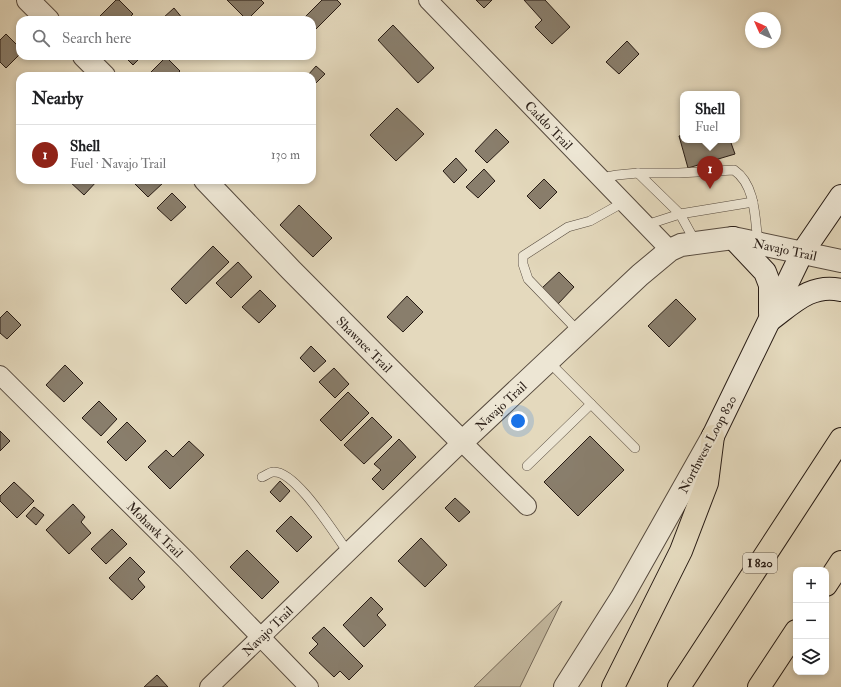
<!DOCTYPE html>
<html lang="en">
<head>
<meta charset="utf-8">
<style>
	:root { --surface:#fff; --page:#f2f2f2; --text:#202124; --muted:#757577; --line:#e0e0e0; --accent:#8f2418 }
	body { margin:0; font-family:"IM FELL Double Pica",serif; background:var(--page); color:var(--text) }
	.controls { position:absolute; right:12px; bottom:12px; display:grid; overflow:hidden; border-radius:8px; box-shadow:0 2px 6px #0003 }
	.controls button { width:36px; height:36px; display:grid; place-items:center; padding:0; border:0; border-bottom:1px solid var(--line); background:var(--surface); color:var(--text); font:20px sans-serif }
	.compass { position:absolute; left:745px; top:12px; width:36px; height:36px; border-radius:50%; background:var(--surface); box-shadow:0 2px 6px #0003; rotate:315deg }
	.you { position:absolute; left:518px; top:421px; width:14px; height:14px; margin:-10px; border:3px solid #fff; border-radius:50%; background:#1a73e8; box-shadow:0 0 0 6px #1a73e833 }
	.badge { display:grid; place-items:center; width:26px; height:26px; border-radius:50%; background:var(--accent); color:#fff; font-size:13px; font-weight:700 }
	.pin { position:absolute; translate:-50% -33px; filter:drop-shadow(0 1px 2px #0008) }
	.pin::after { content:''; position:absolute; top:21px; width:14px; height:12px; background:inherit; clip-path:polygon(0 0,100% 0,50% 100%) }
	.popup { position:absolute; left:680px; top:91px; width:60px; height:52px; box-sizing:border-box; display:grid; place-content:center; border-radius:8px; background:var(--surface); filter:drop-shadow(0 1px 3px #0005); font-size:13px; white-space:nowrap; color:var(--muted) }
	.popup b { font-size:15px; color:var(--text) }
	.popup::after { content:''; position:absolute; left:50%; top:100%; margin-left:-8px; border:8px solid transparent; border-top-color:var(--surface) }
	.list { margin:0; padding:0; list-style:none }
	h2 { display:flex; justify-content:space-between; align-items:center; height:52px; margin:0; padding:0 16px; font-size:17px }
	h2 small { font-size:13px; font-weight:400; color:var(--muted) }
	.list li { display:grid; grid-template-columns:26px 1fr auto; gap:12px; align-items:center; box-sizing:border-box; height:60px; padding:0 16px; border-top:1px solid var(--line) }
	.list b { display:block; font-size:15px; white-space:nowrap }
	.list p { margin:0; font-size:13px; white-space:nowrap; color:var(--muted) }
	.list em { font-size:13px; font-style:normal; color:var(--muted) }
	.icon { flex:none; width:22px; height:22px; fill:none; stroke:currentColor; stroke-width:2; stroke-linecap:round; stroke-linejoin:round }
	.map { position:relative; flex:none; width:841px; height:687px; overflow:hidden }
	.search { position:absolute; background:var(--surface); box-shadow:0 2px 6px #0003; left:16px; top:16px; width:300px; height:44px; display:flex; align-items:center; gap:10px; box-sizing:border-box; padding:0 14px; border-radius:12px; color:var(--muted); font-size:15px }
	.panel { position:absolute; background:var(--surface); box-shadow:0 2px 6px #0003; left:16px; top:72px; width:300px; height:112px; border-radius:12px }
	.map>svg:first-child { display:block }
	.green { fill:#c4b9a0; stroke:#766a5a }
	.building { fill:#897e6c; stroke:#271b14 }
	.lines { fill:none; stroke-linecap:round; stroke-linejoin:round }
	.service-casing { stroke:#564a3e; stroke-width:10 }
	.minor-casing { stroke:#564a3e; stroke-width:20 }
	.tertiary-casing { stroke:#564a3e; stroke-width:24 }
	.secondary-casing { stroke:#271b14; stroke-width:24 }
	.motorway-casing { stroke:#271b14; stroke-width:24 }
	.service { stroke:#ede6d4; stroke-width:9 }
	.minor { stroke:#ede6d4; stroke-width:18 }
	.tertiary { stroke:#ede6d4; stroke-width:22 }
	.secondary { stroke:#ede6d4; stroke-width:22 }
	.motorway { stroke:#e4d9bd; stroke-width:22 }
	.labels { text-anchor:middle; stroke-width:4; stroke-linejoin:round; paint-order:stroke }
	.shield { fill:#ede6d4; stroke:#62584e; stroke-width:1 }
	.shield-label { font-size:12px; font-weight:bold; fill:#271b14 }
	.street-label { font-size:13px; fill:#271b14; stroke:#ede6d4 }
</style>
</head>
<body>
<div class="map">
<svg width="841" height="687" viewBox="0 0 841 687">
	<rect width="100%" height="100%" fill="#e4d9bd"/>
	<filter id="stains"><feTurbulence type="fractalNoise" baseFrequency=".005" numOctaves="4"/><feColorMatrix values="0 0 0 0 .2 0 0 0 0 .09 0 0 0 0 .02 0 0 0 .5 -.17"/></filter>
	<radialGradient id="worn" r=".72"><stop offset=".6" stop-color="#630" stop-opacity="0"/><stop offset="1" stop-color="#630" stop-opacity=".3"/></radialGradient>
	<polygon class="green" points="562,601 520,687 474,687"/>
	<g class="building">
		<polygon points="116,0 119,0 133,14 127,20 96,20"/>
		<polygon points="227,0 261,0 264,3 247,20"/>
		<polygon points="322,0 337,0 341,4 312,33 312,20 302,20"/>
		<polygon points="476,0 492,0 484,8"/>
		<polygon points="524,0 545,0 570,27 552,44 535,27 542,20"/>
		<polygon points="174,8 183,19 182,20 164,20 163,18"/>
		<polygon points="393,25 434,68 418,83 378,40"/>
		<polygon points="6,34 20,48 20,54 6,68 0,62 0,40"/>
		<polygon points="627,41 639,54 619,74 606,62"/>
		<polygon points="124,56 142,56 133,65"/>
		<polygon points="166,57 180,71 175,76 147,76"/>
		<polygon points="316,66 325,74 316,83 312,79 312,76 308,75"/>
		<polygon points="397,108 424,134 396,161 370,135"/>
		<polygon points="496,129 509,142 487,163 475,151"/>
		<polygon points="683,135 683,140 702,140 702,141 707,140 730,140 735,154 688,168 679,136"/>
		<polygon points="456,158 467,170 454,183 443,171"/>
		<polygon points="484,169 495,181 478,198 466,187"/>
		<polygon points="544,179 557,192 540,209 527,196"/>
		<polygon points="68,180 98,180 84,195"/>
		<polygon points="135,180 162,180 164,182 148,197 133,182"/>
		<polygon points="172,193 186,207 171,221 157,208"/>
		<polygon points="299,205 332,238 313,257 280,225"/>
		<polygon points="213,246 229,262 186,304 171,289"/>
		<polygon points="238,262 252,277 231,298 216,283"/>
		<polygon points="559,272 574,287 558,304 542,288"/>
		<polygon points="260,290 276,306 259,323 242,307"/>
		<polygon points="407,296 423,312 403,332 387,317"/>
		<polygon points="676,299 696,319 669,347 648,326"/>
		<polygon points="7,311 21,325 7,339 0,333 0,318"/>
		<polygon points="311,346 326,361 314,372 300,358"/>
		<polygon points="65,365 83,383 64,402 46,385"/>
		<polygon points="334,368 349,384 335,398 319,382"/>
		<polygon points="348,392 369,413 341,441 320,420"/>
		<polygon points="99,401 117,419 101,436 82,418"/>
		<polygon points="372,417 392,437 364,464 344,445"/>
		<polygon points="127,422 146,441 126,461 107,442"/>
		<polygon points="0,431 10,441 0,451"/>
		<polygon points="590,436 624,470 578,516 544,482"/>
		<polygon points="399,439 416,457 383,490 372,479 381,470 374,464"/>
		<polygon points="189,441 204,455 170,489 148,467 166,450 173,457"/>
		<polygon points="280,481 290,491 280,502 270,492"/>
		<polygon points="14,482 34,501 17,518 0,501 0,496"/>
		<polygon points="455,498 470,512 459,522 445,508"/>
		<polygon points="73,504 85,517 81,522 91,533 69,554 46,530"/>
		<polygon points="34,507 44,515 36,525 26,516"/>
		<polygon points="291,516 312,537 297,552 276,531"/>
		<polygon points="112,529 127,544 106,564 91,549"/>
		<polygon points="421,538 447,565 425,587 398,561"/>
		<polygon points="247,550 279,582 262,599 230,567"/>
		<polygon points="130,557 145,572 138,579 145,587 132,600 109,578"/>
		<polygon points="371,597 383,609 377,615 386,625 364,647 343,625"/>
		<polygon points="324,627 363,666 349,680 340,671 334,677 309,653 318,644 312,638"/>
		<polygon points="157,675 168,687 144,687"/>
	</g>
	<g class="lines">
		<defs>
			<g id="service">
				<polyline points="638,173 680,214 696,243"/>
				<path d="M 601,178 L 617,175 L 638,173 L 679,173 L 734,170 C 756,185 755,219 758,244"/>
				<polyline points="646,225 680,214 753,202"/>
				<polyline points="579,332 528,279 523,264 523,256 568,227 590,221 624,202"/>
				<polyline points="548,361 635,448"/>
				<polyline points="527,466 591,404"/>
				<path d="M 262,477 C 265,476 270,472 273,472 C 295,469 335,535 348,552"/>
			</g>
			<g id="minor">
				<path id="s1" d="M 428,0 L 670,250"/>
				<path id="s2" d="M 0,375 L 186,560 L 309,687"/>
				<path id="s3" d="M 209,687 L 462,442 L 527,506"/>
			</g>
			<g id="tertiary">
				<polyline points="28,0 48,20"/>
				<polyline points="84,56 104,76"/>
				<path id="s4" d="M 205,180 L 291,270 L 462,442 L 640,275 L 670,250 L 681,245 L 733,238 L 841,261"/>
				<polyline points="565,687 622,597 713,436"/>
			</g>
			<g id="secondary">
				<polyline points="733,238 765,272 770,285 770,313"/>
				<path d="M 770,320 C 792,304 811,283 841,290"/>
				<polyline points="713,436 802,253 841,196"/>
			</g>
			<g id="motorway">
				<polyline points="826,585 841,562"/>
				<polyline points="613,687 681,551 707,483 713,436"/>
				<polyline points="679,687 841,439"/>
				<polyline points="759,687 796,631"/>
			</g>
		</defs>
		<use href="#service" class="service-casing"/>
		<use href="#minor" class="minor-casing"/>
		<use href="#tertiary" class="tertiary-casing"/>
		<use href="#secondary" class="secondary-casing"/>
		<use href="#motorway" class="motorway-casing"/>
		<use href="#service" class="service"/>
		<use href="#minor" class="minor"/>
		<use href="#tertiary" class="tertiary"/>
		<use href="#secondary" class="secondary"/>
		<use href="#motorway" class="motorway"/>
	</g>
	<g class="labels">
		<rect class="shield" x="743" y="553" width="34" height="20" rx="3"/>
		<g class="shield-label">
			<text x="760" y="567">I 820</text>
		</g>
		<g class="street-label">
			<text dy="5" stroke="none"><textPath href="#s1" startOffset="174">Caddo Trail</textPath></text>
			<text dy="5" stroke="none"><textPath href="#s4" startOffset="768">Navajo Trail</textPath></text>
			<text dy="5" stroke="none"><textPath href="#s4" startOffset="229">Shawnee Trail</textPath></text>
			<text dy="5" stroke="none"><textPath href="#s4" startOffset="420">Navajo Trail</textPath></text>
			<text transform="translate(707 444) rotate(-62)" y="5">Northwest Loop 820</text>
			<text dy="5" stroke="none"><textPath href="#s2" startOffset="219">Mohawk Trail</textPath></text>
			<text dy="5" stroke="none"><textPath href="#s3" startOffset="81">Navajo Trail</textPath></text>
		</g>
	</g>
	<rect width="100%" height="100%" filter="url(#stains)"/>
	<rect width="100%" height="100%" fill="url(#worn)"/>
</svg>
<div class="controls">
<button>+</button>
<button>−</button>
<button><svg class="icon" aria-label="layers" viewBox="0 0 24 24"><path d="M12 4l9 5-9 5-9-5zM3 14l9 5 9-5"/></svg></button>
</div>
<svg class="compass" viewBox="-18 -18 36 36"><path d="M0-13l5 13h-10z" fill="#e53935"/><path d="M0 13l5-13h-10z" fill="#757577"/></svg>
<div class="you"></div>
<div class="pin badge" style="left:710px;top:189px">1</div>
<div class="popup"><b>Shell</b>Fuel</div>
<div class="search"><svg class="icon" aria-label="search" viewBox="0 0 24 24"><circle cx="10" cy="10" r="6"/><path d="M15 15l6 6"/></svg>Search here</div>
<section class="panel">
<h2>Nearby<small></small></h2>
<ul class="list">
<li><span class="badge">1</span><div><b>Shell</b><p>Fuel · Navajo Trail</p></div><em>130 m</em></li>
</ul>
</section>
</div>
</body>
</html>
